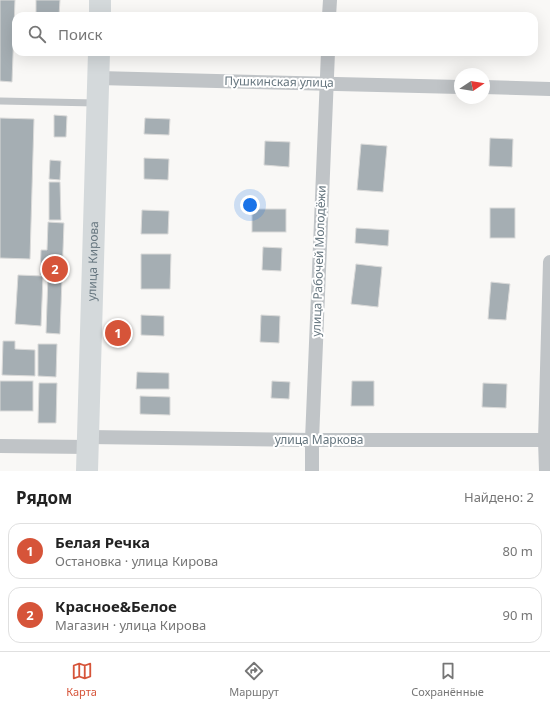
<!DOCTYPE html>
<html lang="ru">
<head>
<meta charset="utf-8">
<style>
	:root { --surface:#fff; --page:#f6f6f6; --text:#222; --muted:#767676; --line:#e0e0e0; --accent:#d65439 }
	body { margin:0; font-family:"Noto Sans",sans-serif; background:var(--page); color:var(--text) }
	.compass { position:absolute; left:454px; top:68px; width:36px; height:36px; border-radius:50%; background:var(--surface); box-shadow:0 4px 16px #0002; rotate:78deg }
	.you { position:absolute; left:250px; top:205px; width:14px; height:14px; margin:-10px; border:3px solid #fff; border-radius:50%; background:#1a73e8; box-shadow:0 0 0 6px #1a73e833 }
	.badge { display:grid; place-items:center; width:26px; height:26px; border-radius:50%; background:var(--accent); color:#fff; font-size:13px; font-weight:700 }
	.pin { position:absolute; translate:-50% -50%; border:2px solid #fff; box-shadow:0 1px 4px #0006 }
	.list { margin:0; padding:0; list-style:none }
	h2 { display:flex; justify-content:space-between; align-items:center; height:52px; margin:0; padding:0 16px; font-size:17px }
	h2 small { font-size:13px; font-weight:400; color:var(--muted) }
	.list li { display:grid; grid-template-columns:26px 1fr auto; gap:12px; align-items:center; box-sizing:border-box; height:56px; margin:0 8px 8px; padding:0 8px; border:1px solid var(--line); border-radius:12px }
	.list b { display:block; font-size:15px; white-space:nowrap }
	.list p { margin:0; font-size:13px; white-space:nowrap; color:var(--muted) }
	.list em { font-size:13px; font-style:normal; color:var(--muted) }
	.icon { flex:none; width:22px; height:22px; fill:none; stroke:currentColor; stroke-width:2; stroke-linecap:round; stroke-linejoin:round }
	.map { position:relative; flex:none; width:550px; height:471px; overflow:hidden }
	.search { position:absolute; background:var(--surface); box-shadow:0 4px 16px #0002; left:12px; right:12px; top:12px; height:44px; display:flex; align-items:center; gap:10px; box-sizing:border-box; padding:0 14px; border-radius:12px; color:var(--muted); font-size:15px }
	.sheet { height:180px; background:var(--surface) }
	nav { display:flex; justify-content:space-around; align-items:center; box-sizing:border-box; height:56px; border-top:1px solid var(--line); background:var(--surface); font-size:11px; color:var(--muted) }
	nav a { display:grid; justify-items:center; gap:2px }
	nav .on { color:var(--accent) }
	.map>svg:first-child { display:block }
	.building { fill:#a5aeb3; stroke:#dadad9 }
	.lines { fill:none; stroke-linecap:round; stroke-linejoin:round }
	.lane { stroke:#c0c4c7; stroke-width:7 }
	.street { stroke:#c0c4c7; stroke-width:14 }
	.primary { stroke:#d4d9db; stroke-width:22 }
	.labels { text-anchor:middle; stroke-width:4; stroke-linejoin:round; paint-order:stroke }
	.street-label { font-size:12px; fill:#66767f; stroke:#fff }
</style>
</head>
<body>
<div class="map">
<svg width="550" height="471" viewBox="0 0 550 471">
	<rect width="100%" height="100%" fill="#f9f8f6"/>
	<g class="building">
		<polygon points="0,0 15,0 12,82 0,81"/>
		<polygon points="36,0 60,0 59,16 36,16"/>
		<polygon points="359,14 392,16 359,16"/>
		<polygon points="54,115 67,116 66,137 54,137"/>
		<polygon points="0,118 34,119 30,259 0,258"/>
		<polygon points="145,118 170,119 169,135 144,134"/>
		<polygon points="490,138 513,139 512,167 489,166"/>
		<polygon points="265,141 290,142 289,167 264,165"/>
		<polygon points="361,144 387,146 383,192 357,190"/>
		<polygon points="144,158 169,159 168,180 144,179"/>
		<polygon points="50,160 61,161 60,180 49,179"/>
		<polygon points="49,182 60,182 61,220 49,220"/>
		<rect x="490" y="208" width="25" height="30"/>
		<rect x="252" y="209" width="34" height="23"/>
		<polygon points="142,210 169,211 168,234 141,234"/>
		<polygon points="48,222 64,223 60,334 46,333 48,275 40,275 41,250 47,250"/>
		<polygon points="356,228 389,230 388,246 355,243"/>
		<polygon points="263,247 282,248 281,271 262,270"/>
		<polygon points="141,254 171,254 170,289 141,289"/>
		<polygon points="356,264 382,267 378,307 351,304"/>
		<polygon points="18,275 43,276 41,326 15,324"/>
		<polygon points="491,282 510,284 506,320 488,319"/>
		<polygon points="141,315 164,316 164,336 141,335"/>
		<polygon points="261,315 280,316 279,343 260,342"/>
		<polygon points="3,341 15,341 15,349 35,350 35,376 2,375"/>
		<polygon points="38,344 57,344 56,377 38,376"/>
		<polygon points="137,372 169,373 169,389 136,389"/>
		<rect x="0" y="381" width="33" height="30"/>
		<polygon points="272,381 290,382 289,399 271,398"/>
		<polygon points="352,381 374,381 374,406 351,406"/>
		<polygon points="39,383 57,383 56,423 38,423"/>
		<polygon points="483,383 507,384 506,408 482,407"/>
		<polygon points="140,396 170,397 170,415 140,414"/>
	</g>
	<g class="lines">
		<polyline class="lane" points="0,101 96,103"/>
		<g class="street">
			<polyline points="329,16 330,0"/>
			<polyline points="98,78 460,87"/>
			<polyline points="484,87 550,89"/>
			<polyline points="88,437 312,440 550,440"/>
			<polyline points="0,446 88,447"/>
			<polyline points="312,471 312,440 328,52"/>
			<polyline points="546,471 545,440 550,262"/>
		</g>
		<g class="primary">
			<polyline points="100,16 100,0"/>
			<path id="s1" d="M 87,471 L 99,52"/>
		</g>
	</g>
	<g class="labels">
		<g class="street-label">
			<text transform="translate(279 82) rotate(1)" y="4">Пушкинская улица</text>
			<text dy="4" stroke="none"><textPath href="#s1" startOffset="210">улица Кирова</textPath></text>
			<text transform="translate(319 261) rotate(-88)" y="4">улица Рабочей Молодёжи</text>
			<text x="319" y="444">улица Маркова</text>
		</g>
	</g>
</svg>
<svg class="compass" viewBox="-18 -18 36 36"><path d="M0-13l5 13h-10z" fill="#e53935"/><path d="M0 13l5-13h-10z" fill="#767676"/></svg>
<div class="you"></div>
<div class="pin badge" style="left:118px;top:333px">1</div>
<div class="pin badge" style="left:55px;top:269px">2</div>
<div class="search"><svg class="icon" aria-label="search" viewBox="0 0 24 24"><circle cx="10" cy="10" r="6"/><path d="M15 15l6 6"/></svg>Поиск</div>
</div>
<section class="sheet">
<h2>Рядом<small>Найдено: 2</small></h2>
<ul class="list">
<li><span class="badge">1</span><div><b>Белая Речка</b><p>Остановка · улица Кирова</p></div><em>80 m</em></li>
<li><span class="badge">2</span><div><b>Красное&amp;Белое</b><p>Магазин · улица Кирова</p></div><em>90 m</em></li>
</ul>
</section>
<nav>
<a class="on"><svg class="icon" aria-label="map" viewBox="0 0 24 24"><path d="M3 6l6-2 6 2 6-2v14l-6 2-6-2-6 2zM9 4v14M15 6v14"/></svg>Карта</a>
<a><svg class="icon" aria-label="directions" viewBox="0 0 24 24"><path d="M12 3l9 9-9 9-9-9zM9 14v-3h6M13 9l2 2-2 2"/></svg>Маршрут</a>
<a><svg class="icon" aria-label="saved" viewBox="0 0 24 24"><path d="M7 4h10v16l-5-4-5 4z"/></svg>Сохранённые</a>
</nav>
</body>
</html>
